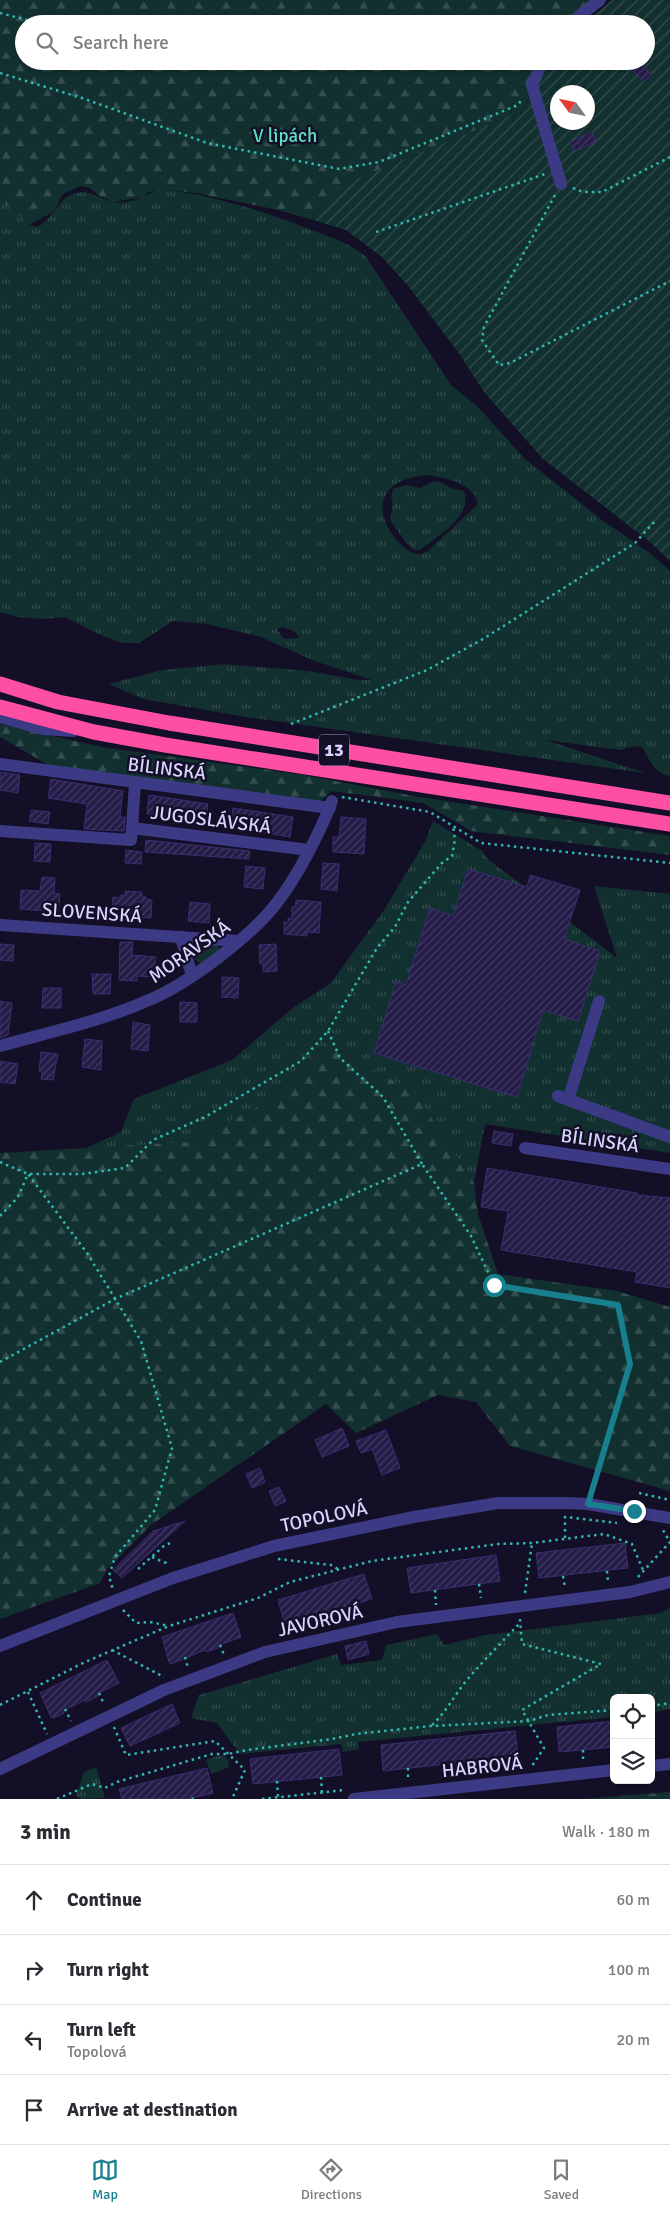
<!DOCTYPE html>
<html lang="en">
<head>
<meta charset="utf-8">
<style>
	:root { --surface:#fff; --page:#f2f2f3; --text:#2b2b33; --muted:#7c7c81; --line:#e1e1e2; --accent:#187f8f }
	body { margin:0; font-family:Signika,sans-serif; background:var(--page); color:var(--text) }
	.controls { position:absolute; right:15px; bottom:15px; display:grid; overflow:hidden; border-radius:8px; box-shadow:0 1px 4px #0004 }
	.controls button { width:45px; height:45px; display:grid; place-items:center; padding:0; border:0; border-bottom:1px solid var(--line); background:var(--surface); color:var(--text); font:25px sans-serif }
	.compass { position:absolute; left:550px; top:85px; width:45px; height:45px; border-radius:50%; background:var(--surface); box-shadow:0 1px 4px #0004; rotate:303deg }
	.stop { position:absolute; width:15px; height:15px; margin:-11px; border:4px solid #187f8f; border-radius:50%; background:#fff }
	.stop.end { background:#187f8f; border-color:#fff; box-shadow:0 1px 5px #0008 }
	.list { margin:0; padding:0; list-style:none }
	h2 { display:flex; justify-content:space-between; align-items:center; height:65px; margin:0; padding:0 20px; font-size:21px }
	h2 small { font-size:16px; font-weight:400; color:var(--muted) }
	.list li { display:grid; grid-template-columns:32px 1fr auto; gap:15px; align-items:center; box-sizing:border-box; height:70px; padding:0 20px; border-top:1px solid var(--line) }
	.list b { display:block; font-size:19px; white-space:nowrap }
	.list p { margin:0; font-size:16px; white-space:nowrap; color:var(--muted) }
	.list em { font-size:16px; font-style:normal; color:var(--muted) }
	.icon { flex:none; width:28px; height:28px; fill:none; stroke:currentColor; stroke-width:2; stroke-linecap:round; stroke-linejoin:round }
	.map { position:relative; flex:none; width:670px; height:1799px; overflow:hidden }
	.search { position:absolute; background:var(--surface); box-shadow:0 1px 4px #0004; left:15px; right:15px; top:15px; height:55px; display:flex; align-items:center; gap:12px; box-sizing:border-box; padding:0 18px; border-radius:28px; color:var(--muted); font-size:19px }
	.sheet { height:345px; background:var(--surface) }
	nav { display:flex; justify-content:space-around; align-items:center; box-sizing:border-box; height:70px; border-top:1px solid var(--line); background:var(--surface); font-size:14px; color:var(--muted) }
	nav a { display:grid; justify-items:center; gap:2px }
	nav .on { color:var(--accent) }
	.map>svg:first-child { display:block }
	.grass { fill:url(#grass-tufts); fill-rule:evenodd }
	.forest { fill:url(#forest-firs) }
	.garden { fill:url(#garden-furrows); fill-rule:evenodd }
	.building { fill:url(#building-hatch); stroke:#3b2d73 }
	.lines { fill:none; stroke-linecap:round; stroke-linejoin:round }
	.path { stroke:#2fb8b0; stroke-width:2.5; stroke-dasharray:2.5 4; stroke-linecap:butt }
	.minor { stroke:#3d3a85; stroke-width:12 }
	.highway { stroke:#ff4fa3; stroke-width:15 }
	.route { stroke:#187f8f; stroke-width:6 }
	.labels { text-anchor:middle; stroke-width:5; stroke-linejoin:round; paint-order:stroke }
	.shield { fill:#130f26; stroke:#9e99be; stroke-width:1 }
	.shield-label { font-size:18px; font-weight:bold; fill:#d9d4ff }
	.park-label { font-size:19px; fill:#5fe0c0; stroke:#130f26 }
	.street-label { font-size:19px; fill:#d9d4ff; stroke:#130f26 }
</style>
</head>
<body>
<div class="map">
<svg width="670" height="1799" viewBox="0 0 670 1799">
	<defs>
		<pattern id="grass-tufts" width="24" height="20" patternUnits="userSpaceOnUse" patternTransform="scale(1.25)"><rect width="24" height="20" fill="#12302f"/><path d="M3 7l-1-3M5 7V3M7 7l1-3M15 17l-1-3M17 17v-4M19 17l1-3" fill="none" stroke="#344d4e"/></pattern>
		<pattern id="forest-firs" width="22" height="20" patternUnits="userSpaceOnUse" patternTransform="scale(1.25)"><rect width="22" height="20" fill="#12302f"/><path d="M5 1l3.5 6h-7zM16 11l3.5 6h-7z" fill="#344d4e"/></pattern>
		<pattern id="garden-furrows" width="10" height="10" patternUnits="userSpaceOnUse" patternTransform="scale(1.25)"><rect width="10" height="10" fill="#12302f"/><path d="M-1 1l2-2M0 10L10 0M9 11l2-2" fill="none" stroke="#344d4e"/></pattern>
		<pattern id="building-hatch" width="6" height="6" patternUnits="userSpaceOnUse" patternTransform="scale(1.25)"><rect width="6" height="6" fill="#241b47"/><path d="M-1 1l2-2M0 6l6-6M5 7l2-2" fill="none" stroke="#433b63"/></pattern>
	</defs>
	<rect width="100%" height="100%" fill="#130f26"/>
	<g class="grass">
		<path d="M 161,189 C 216,196 263,211 314,231 C 331,237 352,244 366,257 L 451,385 L 478,407 L 524,458 L 602,520 L 650,553 L 670,571 L 670,776 C 654,774 650,760 642,747 L 635,746 L 620,750 L 546,740 L 645,773 L 246,717 L 143,699 L 109,684 L 162,670 L 224,664 L 309,671 L 358,680 L 372,680 L 312,660 L 261,637 L 207,624 L 173,621 L 139,643 L 122,643 L 103,636 L 65,617 L 44,619 L 17,617 L 0,612 L 0,202 L 14,210 L 28,224 L 36,227 C 53,221 56,200 73,194 C 90,188 98,199 114,202 C 133,205 144,194 161,189 ZM 428,475 C 446,478 474,483 478,504 L 428,551 C 426,552 423,553 421,554 C 398,558 344,482 428,475 ZM 283,627 L 294,631 L 300,638 L 284,639 L 277,629 Z"/>
		<path d="M 438,481 L 451,488 L 464,491 C 473,517 437,536 420,550 L 414,550 L 405,541 L 390,520 L 393,504 L 391,498 L 393,489 L 407,485 L 420,488 L 432,482 Z"/>
		<polygon points="433,821 482,851 489,860 617,958 594,886 670,894 670,1153 485,1124 474,1183 415,1093 327,1043 265,1103 187,1142 82,1150 121,1132 134,1099 232,1060 294,1007 331,983 384,910 426,840"/>
		<polygon points="200,943 215,944 219,947 219,950 201,964 193,958 195,946"/>
		<polygon points="670,1608 670,1709 651,1713 651,1698 614,1698 614,1717 358,1742 359,1749 343,1752 341,1744 240,1754 217,1723 191,1718 199,1695 337,1654 341,1665 382,1660 386,1645 437,1634 444,1645 485,1635 661,1613"/>
		<polygon points="223,1755 228,1760 229,1767 211,1774 206,1759"/>
		<polygon points="96,1767 105,1798 81,1799 76,1796 84,1772"/>
	</g>
	<g class="forest">
		<polygon points="0,0 601,0 573,24 24,24 24,61 546,61 523,111 339,186 310,219 278,210 195,193 162,189 149,192 142,197 113,202 98,195 90,188 81,186 63,194 54,211 29,225 14,210 0,202"/>
		<polygon points="0,724 102,747 304,775 414,796 670,836 670,855 471,831 423,803 331,791 319,803 50,766 0,737"/>
		<polygon points="327,1043 415,1093 474,1183 478,1214 498,1274 617,1291 670,1307 670,1491 510,1446 476,1402 438,1395 356,1433 326,1404 151,1525 107,1569 100,1583 0,1619 0,1153 187,1142 265,1103"/>
		<polygon points="670,1792 670,1799 585,1799"/>
	</g>
	<path class="garden" d="M 612,0 L 670,0 L 670,561 L 650,542 L 543,459 L 484,392 L 458,352 L 409,287 L 382,257 L 346,230 L 310,219 L 339,186 L 522,111 L 551,61 L 646,61 L 646,24 L 583,24 ZM 558,92 L 588,92 L 588,122 L 558,122 Z"/>
	<g class="building">
		<polygon points="640,61 651,75 643,82 632,68"/>
		<polygon points="592,132 596,142 575,151 570,142"/>
		<polygon points="0,772 20,775 18,793 0,790"/>
		<polygon points="51,779 123,791 120,817 125,817 124,831 84,829 87,804 48,798"/>
		<polygon points="149,795 208,804 205,824 147,814"/>
		<polygon points="233,808 293,817 290,837 230,827"/>
		<polygon points="31,810 50,812 48,824 29,821"/>
		<polygon points="341,817 366,819 364,854 333,852 333,837 339,837"/>
		<polygon points="146,840 250,851 249,859 145,852"/>
		<polygon points="35,843 51,844 50,862 34,861"/>
		<polygon points="126,850 142,852 141,864 125,863"/>
		<polygon points="323,863 339,864 337,891 321,889"/>
		<polygon points="246,866 265,868 263,889 244,887"/>
		<polygon points="468,869 527,887 530,875 580,890 564,939 600,951 578,1021 543,1010 517,1097 374,1053 396,982 406,985 430,908 453,916"/>
		<polygon points="42,877 55,878 54,893 60,894 58,912 20,909 21,890 40,891"/>
		<polygon points="125,891 142,892 142,897 146,897 146,899 152,900 151,918 112,915 113,897 121,898 121,895 125,896"/>
		<polygon points="296,900 321,902 319,933 307,932 307,936 284,934 284,922 288,922 288,918 292,919 292,907 295,907"/>
		<polygon points="190,902 210,904 209,923 188,921"/>
		<polygon points="120,942 133,942 132,955 156,957 154,977 137,976 137,981 119,980"/>
		<polygon points="0,944 14,945 13,961 0,960"/>
		<polygon points="276,944 277,971 263,972 263,964 260,964 259,945"/>
		<polygon points="92,974 111,974 110,994 93,994"/>
		<polygon points="222,977 239,978 238,998 222,997"/>
		<polygon points="43,988 61,988 61,1008 42,1008"/>
		<polygon points="0,1001 12,1003 8,1035 0,1038"/>
		<polygon points="180,1002 197,1003 197,1022 180,1022"/>
		<polygon points="133,1022 150,1025 148,1051 131,1049"/>
		<polygon points="85,1039 102,1041 101,1070 82,1067"/>
		<polygon points="41,1052 58,1054 53,1080 41,1079 42,1071 39,1071"/>
		<polygon points="0,1061 18,1064 15,1084 0,1082"/>
		<polygon points="494,1131 513,1134 511,1146 492,1143"/>
		<polygon points="487,1168 637,1193 637,1195 670,1198 670,1288 635,1282 637,1272 501,1250 508,1211 481,1207"/>
		<polygon points="342,1428 349,1446 322,1457 315,1440"/>
		<polygon points="386,1430 400,1468 382,1475 372,1449 361,1453 356,1441"/>
		<polygon points="260,1468 265,1482 252,1488 246,1474"/>
		<polygon points="279,1487 286,1501 275,1506 269,1491"/>
		<polygon points="185,1521 122,1578 113,1570 153,1531"/>
		<polygon points="625,1543 628,1568 539,1578 536,1553"/>
		<polygon points="496,1555 500,1581 411,1593 407,1568"/>
		<polygon points="364,1574 372,1599 285,1624 278,1600"/>
		<polygon points="233,1613 241,1637 217,1646 218,1648 206,1652 205,1650 171,1664 169,1662 162,1637"/>
		<polygon points="366,1641 369,1654 348,1660 345,1646"/>
		<polygon points="107,1660 119,1683 97,1694 98,1696 86,1702 85,1700 63,1711 64,1713 54,1718 51,1717 40,1693"/>
		<polygon points="172,1704 180,1723 130,1746 121,1728"/>
		<polygon points="614,1721 614,1747 559,1752 557,1727"/>
		<polygon points="515,1731 518,1756 383,1771 381,1745"/>
		<polygon points="339,1749 342,1775 253,1784 250,1759"/>
		<polygon points="207,1768 213,1793 188,1799 122,1799 119,1789"/>
	</g>
	<g class="lines">
		<g class="path">
			<polyline points="0,13 43,24"/>
			<polyline points="0,73 82,98 207,143 339,169 379,162 518,105 522,99"/>
			<polyline points="573,188 583,192 602,192 670,157"/>
			<polyline points="555,195 484,327 482,340 499,365 510,363 670,281"/>
			<polyline points="376,232 545,174"/>
			<polyline points="291,724 427,670 483,639 635,543 656,520"/>
			<polyline points="342,797 430,812 481,843 670,863"/>
			<polyline points="328,1031 340,1058 383,1097 422,1164"/>
			<polyline points="0,1162 28,1174 82,1174 125,1168 153,1140 205,1117 301,1061 328,1031 377,948 395,927 408,902 442,863 452,856 455,839 453,826"/>
			<polyline points="0,1216 18,1197 28,1174 87,1253 141,1341 172,1448 155,1510 115,1557 109,1576 113,1590"/>
			<polyline points="0,1362 115,1299 422,1164 471,1236 494,1285 618,1305 630,1364 591,1493"/>
			<polyline points="639,1493 670,1500"/>
			<polyline points="565,1538 565,1517 617,1523"/>
			<polyline points="152,1557 166,1563 167,1566"/>
			<polyline points="278,1559 331,1565 338,1569"/>
			<polyline points="138,1569 165,1545 173,1542"/>
			<polyline points="607,1571 608,1582"/>
			<polyline points="563,1576 565,1588"/>
			<polyline points="638,1577 670,1542 663,1530"/>
			<polyline points="479,1584 481,1598"/>
			<polyline points="435,1590 436,1605"/>
			<polyline points="525,1593 532,1543"/>
			<polyline points="352,1605 356,1618"/>
			<polyline points="123,1610 136,1623 150,1622 169,1626"/>
			<polyline points="309,1617 312,1629"/>
			<polyline points="520,1619 522,1644 601,1664 522,1710 544,1748 532,1766"/>
			<polyline points="220,1645 224,1655"/>
			<polyline points="112,1650 164,1677"/>
			<polyline points="185,1657 188,1668"/>
			<polyline points="28,1692 47,1734"/>
			<polyline points="99,1693 104,1704"/>
			<polyline points="0,1705 85,1662 169,1626 258,1598 290,1582 372,1561 498,1544 532,1543 604,1534 632,1544 643,1570"/>
			<polyline points="651,1706 670,1703"/>
			<polyline points="65,1709 71,1721"/>
			<path d="M 432,1725 C 446,1712 454,1696 466,1681 C 483,1661 502,1642 520,1623"/>
			<polyline points="114,1727 126,1755 215,1741 245,1770 232,1799"/>
			<polyline points="583,1750 583,1760"/>
			<polyline points="497,1758 498,1772"/>
			<polyline points="452,1763 452,1775"/>
			<polyline points="408,1768 408,1781"/>
			<polyline points="321,1777 322,1793"/>
			<polyline points="277,1781 278,1797"/>
			<polyline points="192,1798 193,1799"/>
			<polyline points="57,1799 92,1784 105,1788 117,1782 212,1754 228,1754 247,1750 332,1739 356,1734 431,1726 529,1721 548,1715 614,1710"/>
			<polyline points="262,1799 345,1790"/>
		</g>
		<g class="minor">
			<polyline points="569,24 600,0"/>
			<polyline points="543,61 532,85 561,184"/>
			<polyline points="0,717 43,729 73,731"/>
			<polyline points="0,764 330,808"/>
			<polyline points="132,828 135,783"/>
			<polyline points="0,831 131,840 132,828 309,850"/>
			<polyline points="0,925 238,941"/>
			<polyline points="181,937 192,976"/>
			<path d="M 0,1046 C 50,1032 102,1021 149,1000 C 188,984 250,937 276,904 C 297,877 320,833 332,801"/>
			<polyline points="558,1096 670,1137"/>
			<polyline points="568,1100 599,1001"/>
			<polyline points="525,1148 670,1169"/>
			<polyline points="0,1646 173,1578 274,1546 414,1517 498,1503 565,1503 588,1504 670,1518"/>
			<polyline points="651,1766 670,1764"/>
			<polyline points="0,1769 164,1690 265,1652 397,1622 630,1592 670,1582"/>
			<polyline points="354,1799 614,1770"/>
		</g>
		<g class="highway">
			<polyline points="0,684 58,702 169,723 670,803"/>
			<polyline points="0,707 94,732 165,745 670,824"/>
		</g>
	</g>
	<g class="lines">
		<polyline class="route" points="494,1285 618,1305 630,1364 588,1504 634,1511"/>
	</g>
	<g class="labels">
		<rect class="shield" x="319" y="734.5" width="30" height="31" rx="4"/>
		<g class="shield-label">
			<text x="334" y="756">13</text>
		</g>
		<g class="park-label">
			<text x="285" y="142">V lipách</text>
		</g>
		<g class="street-label">
			<text transform="translate(167 768) rotate(7)" y="7">BÍLINSKÁ</text>
			<text transform="translate(211 819) rotate(7)" y="7">JUGOSLÁVSKÁ</text>
			<text transform="translate(92 912) rotate(4)" y="7">SLOVENSKÁ</text>
			<text transform="translate(189 951) rotate(-35)" y="7">MORAVSKÁ</text>
			<text transform="translate(600 1140) rotate(8)" y="7">BÍLINSKÁ</text>
			<text transform="translate(324 1516) rotate(-12)" y="7">TOPOLOVÁ</text>
			<text transform="translate(320 1620) rotate(-13)" y="7">JAVOROVÁ</text>
			<text transform="translate(482 1766) rotate(-6)" y="7">HABROVÁ</text>
		</g>
	</g>
</svg>
<div class="controls">
<button><svg class="icon" aria-label="locate" viewBox="0 0 24 24"><circle cx="12" cy="12" r="6"/><path d="M12 2v4M12 18v4M2 12h4M18 12h4"/></svg></button>
<button><svg class="icon" aria-label="layers" viewBox="0 0 24 24"><path d="M12 4l9 5-9 5-9-5zM3 14l9 5 9-5"/></svg></button>
</div>
<svg class="compass" viewBox="-18 -18 36 36"><path d="M0-13l5 13h-10z" fill="#e53935"/><path d="M0 13l5-13h-10z" fill="#7c7c81"/></svg>
<div class="stop" style="left:494px;top:1285px"></div>
<div class="stop end" style="left:634px;top:1511px"></div>
<div class="search"><svg class="icon" aria-label="search" viewBox="0 0 24 24"><circle cx="10" cy="10" r="6"/><path d="M15 15l6 6"/></svg>Search here</div>
</div>
<section class="sheet">
<h2>3 min<small>Walk · 180 m</small></h2>
<ul class="list">
<li><svg class="icon" aria-label="ahead" viewBox="0 0 24 24"><path d="M12 20V5M6 11l6-6 6 6"/></svg><div><b>Continue</b></div><em>60 m</em></li>
<li><svg class="icon" aria-label="right" viewBox="0 0 24 24"><path d="M7 20v-9h11M14 6l5 5-5 5"/></svg><div><b>Turn right</b></div><em>100 m</em></li>
<li><svg class="icon" aria-label="left" viewBox="0 0 24 24"><path d="M17 20v-9H6M10 6l-5 5 5 5"/></svg><div><b>Turn left</b><p>Topolová</p></div><em>20 m</em></li>
<li><svg class="icon" aria-label="arrive" viewBox="0 0 24 24"><path d="M6 21V4h12l-3 4 3 4H6"/></svg><div><b>Arrive at destination</b></div></li>
</ul>
</section>
<nav>
<a class="on"><svg class="icon" aria-label="map" viewBox="0 0 24 24"><path d="M3 6l6-2 6 2 6-2v14l-6 2-6-2-6 2zM9 4v14M15 6v14"/></svg>Map</a>
<a><svg class="icon" aria-label="directions" viewBox="0 0 24 24"><path d="M12 3l9 9-9 9-9-9zM9 14v-3h6M13 9l2 2-2 2"/></svg>Directions</a>
<a><svg class="icon" aria-label="saved" viewBox="0 0 24 24"><path d="M7 4h10v16l-5-4-5 4z"/></svg>Saved</a>
</nav>
</body>
</html>
